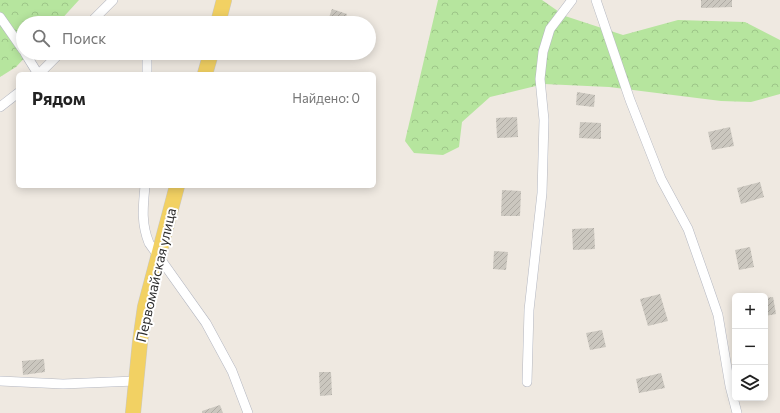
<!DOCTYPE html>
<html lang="ru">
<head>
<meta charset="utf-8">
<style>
	:root { --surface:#fff; --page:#f2f2f2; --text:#222; --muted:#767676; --line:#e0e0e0 }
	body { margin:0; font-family:Commissioner,sans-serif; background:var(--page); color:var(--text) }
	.controls { position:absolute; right:12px; bottom:12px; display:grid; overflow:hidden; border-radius:6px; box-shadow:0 2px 10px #0003 }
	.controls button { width:36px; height:36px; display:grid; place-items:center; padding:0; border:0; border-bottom:1px solid var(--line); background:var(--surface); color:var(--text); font:20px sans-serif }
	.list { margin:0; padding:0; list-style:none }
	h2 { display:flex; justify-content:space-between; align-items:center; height:52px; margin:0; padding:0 16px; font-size:17px }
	h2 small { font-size:13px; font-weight:400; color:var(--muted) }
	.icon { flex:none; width:22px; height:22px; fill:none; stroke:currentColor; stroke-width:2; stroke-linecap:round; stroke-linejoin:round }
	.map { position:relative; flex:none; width:780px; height:413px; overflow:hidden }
	.search { position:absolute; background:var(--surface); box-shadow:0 2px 10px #0003; left:16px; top:16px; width:360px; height:44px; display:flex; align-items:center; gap:10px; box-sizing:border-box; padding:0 14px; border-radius:22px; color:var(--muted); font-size:15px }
	.panel { position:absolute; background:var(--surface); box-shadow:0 2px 10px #0003; left:16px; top:72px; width:360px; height:116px; border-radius:6px }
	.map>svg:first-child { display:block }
	.forest { fill:url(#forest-crowns) }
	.building { fill:url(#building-hatch) }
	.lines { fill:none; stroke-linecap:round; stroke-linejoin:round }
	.street-casing { stroke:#b4b7c1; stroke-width:10 }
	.primary-casing { stroke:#c9c9c9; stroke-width:16 }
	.street { stroke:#fff; stroke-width:9 }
	.primary { stroke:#f2d163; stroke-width:15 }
	.labels { text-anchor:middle; stroke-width:4; stroke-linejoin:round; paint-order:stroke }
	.street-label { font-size:14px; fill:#2e2e2e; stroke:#fff }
</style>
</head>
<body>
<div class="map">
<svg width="780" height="413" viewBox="0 0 780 413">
	<defs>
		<pattern id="forest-crowns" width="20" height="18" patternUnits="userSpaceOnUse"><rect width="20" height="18" fill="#b6e59e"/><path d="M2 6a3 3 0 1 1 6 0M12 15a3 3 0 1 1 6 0" fill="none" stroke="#9dc588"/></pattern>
		<pattern id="building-hatch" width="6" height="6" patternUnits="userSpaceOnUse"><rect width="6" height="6" fill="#cbc7bf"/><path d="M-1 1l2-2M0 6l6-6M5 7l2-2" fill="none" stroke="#afaba4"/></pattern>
	</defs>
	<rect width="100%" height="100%" fill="#efe9e1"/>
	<g class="forest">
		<polygon points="0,0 79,0 58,23 23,23 23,53 29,53 16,67 0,77"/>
		<polygon points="438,0 542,0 565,16 623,35 678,20 745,22 780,40 780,94 751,102 721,101 609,87 544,84 490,97 462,122 459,147 443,155 414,153 405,141"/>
	</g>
	<g class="building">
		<polygon points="701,0 732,0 732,7 701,8"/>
		<polygon points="332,9 347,14 344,23 327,23"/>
		<polygon points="577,92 595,95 594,107 576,105"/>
		<polygon points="517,117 518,137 497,138 496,118"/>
		<polygon points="580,122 601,123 601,139 579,138"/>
		<polygon points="730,127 734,146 712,150 708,132"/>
		<polygon points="760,182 764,197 741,204 737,188"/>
		<polygon points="502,190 521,191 520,216 501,216"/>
		<polygon points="594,228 595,249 573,250 572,229"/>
		<polygon points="750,247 754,267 739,270 735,250"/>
		<polygon points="494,251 508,252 506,270 493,269"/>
		<polygon points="660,294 668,321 648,326 640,299"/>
		<polygon points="773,297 776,314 765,316 765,298"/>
		<polygon points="602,330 606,347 590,350 586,333"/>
		<polygon points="44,359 45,372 23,375 22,361"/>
		<polygon points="319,372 331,372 332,395 320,396"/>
		<polygon points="661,373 665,388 639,393 636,379"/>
		<polygon points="220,405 223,413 202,413 202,411"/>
	</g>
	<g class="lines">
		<defs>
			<g id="street">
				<polyline points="596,0 630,100 661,179 688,229 708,286 718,315 730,386 737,413"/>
				<polyline points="0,17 23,50"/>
				<polyline points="90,23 113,0"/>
				<polyline points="25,53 38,74"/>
				<polyline points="147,53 147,74"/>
				<polyline points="39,74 60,53"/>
				<polyline points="0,107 18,93"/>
				<path d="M 145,186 C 143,207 141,223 149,243 L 206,323 L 232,371 L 248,413"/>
				<polyline points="0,381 63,384 135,381"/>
				<polyline points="527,382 529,310 542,193 544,120 540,79 543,52 550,29 572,0"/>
			</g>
			<g id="primary">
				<polyline points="218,23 224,0"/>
				<polyline points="205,74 211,53"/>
				<polyline points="133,413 140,342 145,307 177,186"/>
			</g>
		</defs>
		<use href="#street" class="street-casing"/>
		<use href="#primary" class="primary-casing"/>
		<use href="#street" class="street"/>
		<use href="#primary" class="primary"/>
	</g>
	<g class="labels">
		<g class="street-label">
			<text transform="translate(156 275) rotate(-77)" y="5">Первомайская улица</text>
		</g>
	</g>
</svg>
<div class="controls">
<button>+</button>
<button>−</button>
<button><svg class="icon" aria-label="layers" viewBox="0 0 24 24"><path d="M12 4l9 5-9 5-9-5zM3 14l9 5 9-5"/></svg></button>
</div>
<div class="search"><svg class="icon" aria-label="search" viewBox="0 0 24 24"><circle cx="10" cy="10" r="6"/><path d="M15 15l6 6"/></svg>Поиск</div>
<section class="panel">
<h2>Рядом<small>Найдено: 0</small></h2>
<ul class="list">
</ul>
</section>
</div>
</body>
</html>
